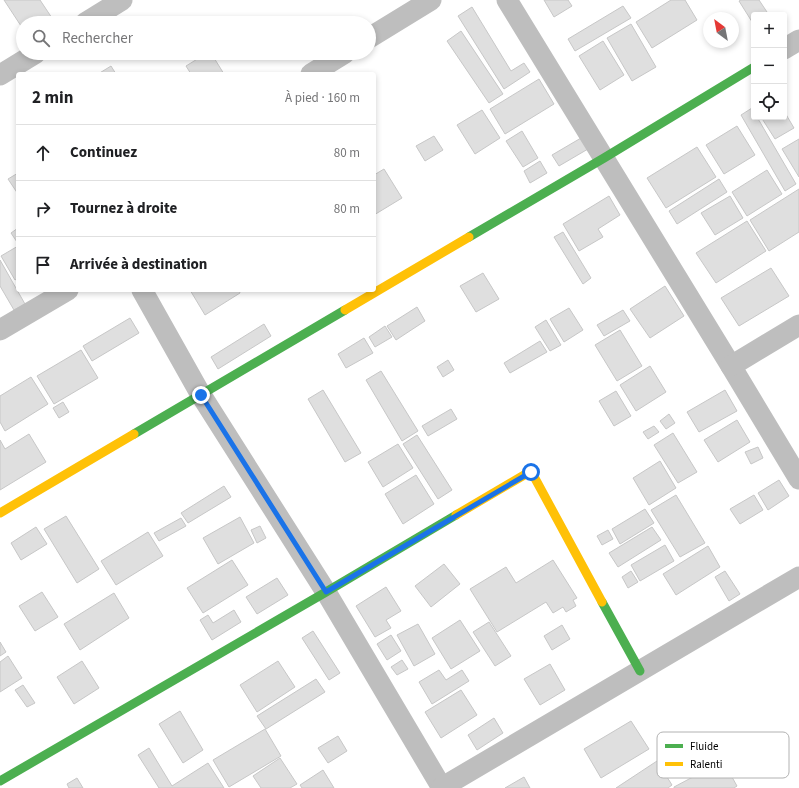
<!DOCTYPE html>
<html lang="fr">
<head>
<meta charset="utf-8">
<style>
	:root { --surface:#fff; --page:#f6f6f6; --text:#202124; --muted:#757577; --line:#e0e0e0 }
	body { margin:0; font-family:"Source Sans 3",sans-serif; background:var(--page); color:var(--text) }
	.controls { position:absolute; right:12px; top:12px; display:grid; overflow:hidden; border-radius:4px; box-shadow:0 2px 6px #0003 }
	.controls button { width:36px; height:36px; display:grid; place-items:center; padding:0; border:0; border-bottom:1px solid var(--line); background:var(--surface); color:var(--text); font:20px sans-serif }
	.compass { position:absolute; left:703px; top:12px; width:36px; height:36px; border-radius:50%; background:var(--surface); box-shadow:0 2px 6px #0003; rotate:328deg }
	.stop { position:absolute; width:12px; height:12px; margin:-9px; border:3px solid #1a73e8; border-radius:50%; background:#fff }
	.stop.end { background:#1a73e8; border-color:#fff; box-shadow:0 1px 4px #0008 }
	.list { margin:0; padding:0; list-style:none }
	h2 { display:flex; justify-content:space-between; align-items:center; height:52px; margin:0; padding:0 16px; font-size:17px }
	h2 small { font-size:13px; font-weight:400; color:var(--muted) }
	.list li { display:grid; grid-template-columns:26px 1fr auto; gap:12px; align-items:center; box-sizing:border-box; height:56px; padding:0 16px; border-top:1px solid var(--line) }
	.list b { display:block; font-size:15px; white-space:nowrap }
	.list em { font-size:13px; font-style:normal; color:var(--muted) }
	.icon { flex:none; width:22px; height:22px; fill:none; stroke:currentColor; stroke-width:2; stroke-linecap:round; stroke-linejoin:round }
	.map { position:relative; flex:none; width:799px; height:788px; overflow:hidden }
	.search { position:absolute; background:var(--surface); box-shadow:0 2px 6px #0003; left:16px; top:16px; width:360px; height:44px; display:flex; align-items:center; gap:10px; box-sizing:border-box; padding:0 14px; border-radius:22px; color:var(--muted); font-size:15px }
	.panel { position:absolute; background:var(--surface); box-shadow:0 2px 6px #0003; left:16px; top:72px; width:360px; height:220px; border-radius:4px }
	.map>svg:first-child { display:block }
	.building { fill:#dfdfdf; stroke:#c7c7c7 }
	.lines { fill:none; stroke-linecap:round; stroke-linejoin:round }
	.street { stroke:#bebebe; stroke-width:21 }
	.fast { stroke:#4caf50; stroke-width:9 }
	.slow { stroke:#ffc107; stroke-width:9 }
	.route { stroke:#1a73e8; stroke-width:5 }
	.key { fill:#fff; stroke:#b2b2b2; stroke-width:1 }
	.key-label { font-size:11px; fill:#000 }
</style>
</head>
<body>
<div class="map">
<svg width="799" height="788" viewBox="0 0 799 788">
	<rect width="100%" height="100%" fill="#fff"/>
	<g class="building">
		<polygon points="4,0 40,0 54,21 50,23 23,23 23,29"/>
		<polygon points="544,0 568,0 572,6 554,17"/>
		<polygon points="671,0 685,0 697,20 652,48 636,22"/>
		<polygon points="741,0 759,0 769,15 754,15 754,25 739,1"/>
		<polygon points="623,6 631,18 575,51 568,39"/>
		<polygon points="472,7 511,71 524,63 530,72 504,89 458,16"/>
		<polygon points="631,24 656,67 632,81 607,38"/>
		<polygon points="461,31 503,94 489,103 447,41"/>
		<polygon points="603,41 624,75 600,90 579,56"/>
		<polygon points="207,53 211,53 224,74 191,74 186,66"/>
		<polygon points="111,66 116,74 98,74"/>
		<polygon points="539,79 554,104 505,134 490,109"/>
		<polygon points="752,108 754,112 754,117 757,117 796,184 785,191 741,115"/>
		<polygon points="482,110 500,138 475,154 457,125"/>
		<polygon points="784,111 794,128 775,139 761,117 784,117"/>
		<polygon points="737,126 755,155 724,174 706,145"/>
		<polygon points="522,131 538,158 523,167 506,141"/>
		<polygon points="434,136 443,150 425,161 416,146"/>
		<polygon points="581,138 588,149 559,166 552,155"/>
		<polygon points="799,139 799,177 782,149"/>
		<polygon points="697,147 716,177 666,208 647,178"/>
		<polygon points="540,161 547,173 530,183 524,171"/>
		<polygon points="384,169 402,198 374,215 374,175"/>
		<polygon points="767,170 782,194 747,216 732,192"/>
		<polygon points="18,173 18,194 8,179"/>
		<polygon points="719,179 727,192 677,224 669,211"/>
		<polygon points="799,189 799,232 769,251 750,220"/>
		<polygon points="609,196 620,215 598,229 603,237 579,251 563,224"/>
		<polygon points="730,196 743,218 715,235 701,213"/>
		<polygon points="747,221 766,251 716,283 696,253"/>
		<polygon points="18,228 18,241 17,242 11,233"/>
		<polygon points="563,232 591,278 583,284 554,237"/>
		<polygon points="18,246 18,278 15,280 1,256"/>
		<polygon points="0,260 25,304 14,310 0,286"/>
		<polygon points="771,268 789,296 739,326 721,298"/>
		<polygon points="483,273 499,299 476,312 460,286"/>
		<polygon points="665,286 684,316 650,338 630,309"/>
		<polygon points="190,290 239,290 240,293 205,315"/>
		<polygon points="417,307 425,321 396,340 387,326"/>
		<polygon points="569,308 583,330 564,342 550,319"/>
		<polygon points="623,310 630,321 604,336 597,325"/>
		<polygon points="130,318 139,333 92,361 83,346"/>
		<polygon points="546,320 561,345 550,351 535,327"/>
		<polygon points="264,324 271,336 218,369 211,357"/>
		<polygon points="385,326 392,337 375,347 369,337"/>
		<polygon points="620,330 642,366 617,381 595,345"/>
		<polygon points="364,338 373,353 346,368 338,354"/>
		<polygon points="540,341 547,352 510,373 504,363"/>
		<polygon points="81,350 98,378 54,404 37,376"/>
		<polygon points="448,360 454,370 443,377 437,367"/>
		<polygon points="650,366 666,392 636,411 620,385"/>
		<polygon points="381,371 418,431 402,441 366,380"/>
		<polygon points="31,377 48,404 5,431 0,422 0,396"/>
		<polygon points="323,390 361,453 345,462 308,399"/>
		<polygon points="725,390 737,411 699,432 687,412"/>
		<polygon points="616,391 631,416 614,426 599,401"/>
		<polygon points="63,402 69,412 59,418 53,408"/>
		<polygon points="451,409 457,419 428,436 422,426"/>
		<polygon points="669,414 675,423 666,429 660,421"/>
		<polygon points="737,420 750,442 718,462 704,440"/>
		<polygon points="654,426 659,432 648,439 643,432"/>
		<polygon points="673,433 697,472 678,483 654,445"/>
		<polygon points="29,434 46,462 0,490 0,440 5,449"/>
		<polygon points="417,435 452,490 438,499 403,444"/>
		<polygon points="398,444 413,468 383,487 368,462"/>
		<polygon points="758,447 763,458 751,464 745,452"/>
		<polygon points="660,461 676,488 649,505 633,478"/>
		<polygon points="416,475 434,504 403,524 385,494"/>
		<polygon points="779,480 789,496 768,510 758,493"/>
		<polygon points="224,486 231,497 188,523 181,513"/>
		<polygon points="676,495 705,543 680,557 651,510"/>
		<polygon points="754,495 763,510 740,524 730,509"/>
		<polygon points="645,509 654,523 620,544 612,529"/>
		<polygon points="66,516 99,569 77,583 44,529"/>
		<polygon points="240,517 254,543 218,564 203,538"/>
		<polygon points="181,518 186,526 159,541 154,533"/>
		<polygon points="260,526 266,538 257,543 251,530"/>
		<polygon points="36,527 47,544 21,560 11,543"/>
		<polygon points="652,527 661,540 618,567 609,553"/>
		<polygon points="608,530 613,539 602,545 597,536"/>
		<polygon points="148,532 163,556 116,585 101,561"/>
		<polygon points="665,545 674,561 640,581 631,565"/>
		<polygon points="708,546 720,567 676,595 663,574"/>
		<polygon points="232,560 248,585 203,613 187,588"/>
		<polygon points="553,560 577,598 573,600 576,606 566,612 563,607 553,613 546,602 497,632 470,589 506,567 516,583"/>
		<polygon points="444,564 460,584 431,607 415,586"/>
		<polygon points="631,571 638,582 628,588 622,577"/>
		<polygon points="725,571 740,594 729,601 715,577"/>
		<polygon points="277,578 288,595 257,614 246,597"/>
		<polygon points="386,587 401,611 386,620 391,628 375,637 356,606"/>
		<polygon points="42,592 58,617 35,631 19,606"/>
		<polygon points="114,593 129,618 80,650 64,624"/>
		<polygon points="234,610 241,622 212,640 200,620 208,615 213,623"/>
		<polygon points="460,620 480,651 451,669 432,638"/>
		<polygon points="489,622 511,656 495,666 473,632"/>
		<polygon points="418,624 435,654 414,666 397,635"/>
		<polygon points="562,625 570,639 552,650 544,636"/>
		<polygon points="313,631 340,673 329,680 302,638"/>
		<polygon points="391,635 401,651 387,660 377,644"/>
		<polygon points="0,642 6,652 0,656"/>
		<polygon points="8,656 22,678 0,692 0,662"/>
		<polygon points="402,660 408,669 397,675 391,667"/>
		<polygon points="82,661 99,688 74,704 57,677"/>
		<polygon points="278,661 295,687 257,712 240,685"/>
		<polygon points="550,664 565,690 540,705 524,679"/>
		<polygon points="439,670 446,680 462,670 469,681 432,704 419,682"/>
		<polygon points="316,679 325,692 266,729 257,716"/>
		<polygon points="23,685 35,703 27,707 15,690"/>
		<polygon points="461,690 477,715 441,738 425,712"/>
		<polygon points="180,711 203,750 183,763 159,724"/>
		<polygon points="494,718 503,733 477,750 468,735"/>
		<polygon points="631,721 649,749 601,778 584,749"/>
		<polygon points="265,729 281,756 229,787 213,760"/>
		<polygon points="338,736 347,751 328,763 318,748"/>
		<polygon points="149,748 172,786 208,763 224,788 159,788 138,755"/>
		<polygon points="280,758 297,784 290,788 261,788 253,776"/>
		<polygon points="657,761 672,785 668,788 616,788"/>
		<polygon points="723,761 737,786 734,788 674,788 674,787"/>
		<polygon points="323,770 334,788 302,788 300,785"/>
		<polygon points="524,777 530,788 505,788"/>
		<polygon points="77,778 83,788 69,788 67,784"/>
	</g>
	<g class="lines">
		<g class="street">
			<polyline points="507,0 731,366 799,479"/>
			<polyline points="85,23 122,0"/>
			<polyline points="369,38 431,0"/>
			<polyline points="784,49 799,40"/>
			<polyline points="311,74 345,53"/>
			<polyline points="0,75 36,53"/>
			<polyline points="142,290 201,395 326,592 442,788"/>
			<polyline points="0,330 68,290"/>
			<polyline points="731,366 799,325"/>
			<polyline points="441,788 799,577"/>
		</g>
		<g class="fast">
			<polyline points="469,237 604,158 754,67"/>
			<polyline points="134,434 345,310"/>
			<polyline points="602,602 640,671"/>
			<polyline points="0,781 326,592 456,515"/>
		</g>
		<g class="slow">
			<polyline points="345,310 469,237"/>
			<polyline points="0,513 134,434"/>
			<polyline points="456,515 531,471 602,602"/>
		</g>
	</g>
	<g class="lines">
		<polyline class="route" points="201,395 326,592 531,472"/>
	</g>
	<rect x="657" y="732" width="132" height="46" rx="6" class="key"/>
	<rect x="665" y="744" width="18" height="4" fill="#4caf50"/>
	<rect x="665" y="762" width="18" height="4" fill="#ffc107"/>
	<g class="key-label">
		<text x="690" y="750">Fluide</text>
		<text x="690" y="768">Ralenti</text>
	</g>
</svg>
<div class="controls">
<button>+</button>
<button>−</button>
<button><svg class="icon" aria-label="locate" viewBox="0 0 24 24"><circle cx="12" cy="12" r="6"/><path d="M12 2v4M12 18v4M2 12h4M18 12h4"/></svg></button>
</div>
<svg class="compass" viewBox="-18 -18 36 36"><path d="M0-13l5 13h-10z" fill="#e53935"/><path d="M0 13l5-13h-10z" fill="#757577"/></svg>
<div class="stop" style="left:531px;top:472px"></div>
<div class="stop end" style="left:201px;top:395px"></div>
<div class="search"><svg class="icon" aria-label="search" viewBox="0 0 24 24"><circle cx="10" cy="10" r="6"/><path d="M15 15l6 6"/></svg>Rechercher</div>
<section class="panel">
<h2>2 min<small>À pied · 160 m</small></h2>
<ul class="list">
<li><svg class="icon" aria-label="ahead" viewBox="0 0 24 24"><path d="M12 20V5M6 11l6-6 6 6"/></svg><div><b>Continuez</b></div><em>80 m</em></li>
<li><svg class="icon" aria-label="right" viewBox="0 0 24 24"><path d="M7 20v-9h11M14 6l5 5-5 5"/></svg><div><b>Tournez à droite</b></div><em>80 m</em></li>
<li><svg class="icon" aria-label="arrive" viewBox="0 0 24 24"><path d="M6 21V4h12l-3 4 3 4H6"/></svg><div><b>Arrivée à destination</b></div></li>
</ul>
</section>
</div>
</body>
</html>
